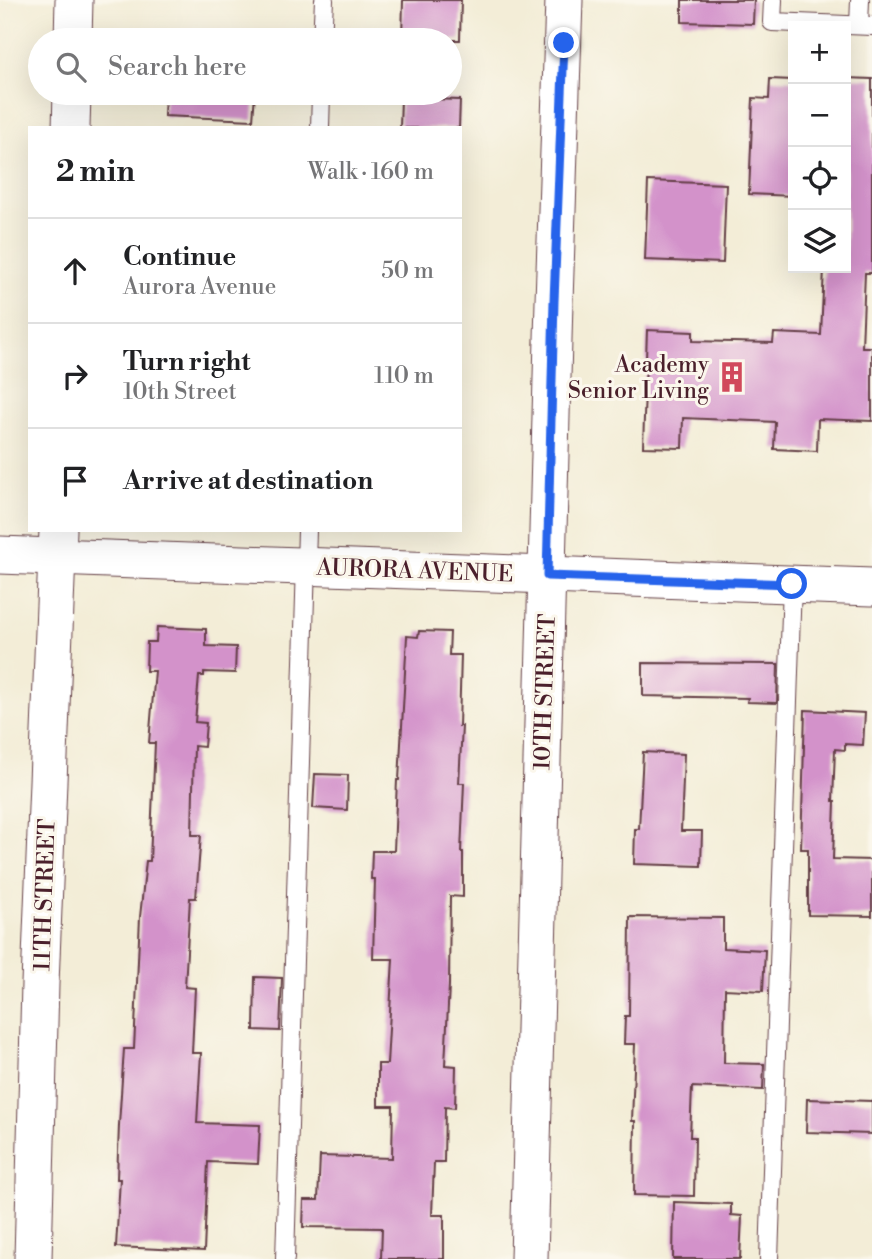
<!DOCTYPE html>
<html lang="en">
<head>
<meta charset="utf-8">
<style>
	:root { --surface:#fff; --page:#f2f2f2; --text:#202124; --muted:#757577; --line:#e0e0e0 }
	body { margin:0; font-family:"Libre Bodoni",serif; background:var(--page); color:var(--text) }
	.controls { position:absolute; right:21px; top:21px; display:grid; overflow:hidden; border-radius:0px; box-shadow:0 7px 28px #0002 }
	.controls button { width:63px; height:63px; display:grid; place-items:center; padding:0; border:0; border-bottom:2px solid var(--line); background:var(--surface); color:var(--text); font:35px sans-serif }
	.stop { position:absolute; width:21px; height:21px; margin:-16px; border:5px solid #2563eb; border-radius:50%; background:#fff }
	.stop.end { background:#2563eb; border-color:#fff; box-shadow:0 2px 7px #0008 }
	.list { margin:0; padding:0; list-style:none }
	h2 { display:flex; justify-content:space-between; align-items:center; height:91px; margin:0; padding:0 28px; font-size:30px }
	h2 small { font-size:23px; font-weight:400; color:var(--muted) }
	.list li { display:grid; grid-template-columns:46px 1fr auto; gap:21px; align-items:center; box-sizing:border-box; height:105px; padding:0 28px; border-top:2px solid var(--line) }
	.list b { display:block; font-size:26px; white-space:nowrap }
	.list p { margin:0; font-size:23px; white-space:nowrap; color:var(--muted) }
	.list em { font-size:23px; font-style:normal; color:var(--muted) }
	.icon { flex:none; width:38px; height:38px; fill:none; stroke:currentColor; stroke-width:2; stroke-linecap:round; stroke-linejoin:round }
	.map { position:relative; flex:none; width:872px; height:1259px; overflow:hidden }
	.search { position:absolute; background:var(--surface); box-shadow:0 7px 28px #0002; left:28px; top:28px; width:434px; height:77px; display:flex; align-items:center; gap:18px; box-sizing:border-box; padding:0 24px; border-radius:38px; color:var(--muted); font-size:26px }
	.panel { position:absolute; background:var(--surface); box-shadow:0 7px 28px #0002; left:28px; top:126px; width:434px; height:406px; border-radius:0px }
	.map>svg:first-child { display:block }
	.building { fill:#d392ca }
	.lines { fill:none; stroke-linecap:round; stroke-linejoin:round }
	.lane-casing { stroke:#633e45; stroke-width:20 }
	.street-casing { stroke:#633e45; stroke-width:39 }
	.lane { stroke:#fff; stroke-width:18 }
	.street { stroke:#fff; stroke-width:37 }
	.route { stroke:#2563eb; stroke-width:9 }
	.labels { text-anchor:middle; stroke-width:6; stroke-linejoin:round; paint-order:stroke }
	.poi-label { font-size:23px; fill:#4a1f2b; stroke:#fbf7ec; text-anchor:end }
	.street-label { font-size:23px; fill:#4a1f2b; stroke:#fbf7ec }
</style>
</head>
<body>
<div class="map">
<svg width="872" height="1259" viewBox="0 0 872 1259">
	<rect width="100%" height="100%" fill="#fbf7ec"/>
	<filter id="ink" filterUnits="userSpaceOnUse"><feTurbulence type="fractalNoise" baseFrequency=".0143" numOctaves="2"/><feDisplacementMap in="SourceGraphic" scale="14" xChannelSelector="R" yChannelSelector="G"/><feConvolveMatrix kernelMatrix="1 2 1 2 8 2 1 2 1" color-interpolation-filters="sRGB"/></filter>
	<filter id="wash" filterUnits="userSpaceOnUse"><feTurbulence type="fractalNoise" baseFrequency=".00686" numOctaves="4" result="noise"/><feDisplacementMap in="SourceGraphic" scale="28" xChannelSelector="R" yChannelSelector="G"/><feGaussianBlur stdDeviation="1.57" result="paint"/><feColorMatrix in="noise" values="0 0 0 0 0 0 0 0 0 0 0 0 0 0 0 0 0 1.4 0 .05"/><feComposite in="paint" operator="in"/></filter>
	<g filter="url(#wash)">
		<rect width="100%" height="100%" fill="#f3edd7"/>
		<g id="blocks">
			<g class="building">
				<polygon points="403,0 461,0 460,40 402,40"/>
				<polygon points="682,0 754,0 753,24 682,22"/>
				<polygon points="846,78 872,79 872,273 865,273 862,347 872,347 872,421 818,419 817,451 774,449 775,422 683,418 682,448 643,447 647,330 693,332 693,341 773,343 774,333 821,335 824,268 846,268"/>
				<polygon points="770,79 793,80 793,196 749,194 753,98 769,99"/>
				<polygon points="165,93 255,93 253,120 164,116"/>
				<polygon points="401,98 460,100 459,128 400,128"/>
				<polygon points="648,181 726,184 723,263 645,260"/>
				<polygon points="157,627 206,629 206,646 236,647 235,673 204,672 204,676 199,676 195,722 206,723 204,747 194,746 192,835 201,835 196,898 190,898 185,987 195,988 192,1053 201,1053 197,1123 260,1125 258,1164 208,1162 204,1251 116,1247 120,1179 117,1179 119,1125 124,1049 134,1049 140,917 146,861 150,861 155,743 149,743 155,671 146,671 147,642 156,642"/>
				<polygon points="419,631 450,632 449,655 461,655 459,726 462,726 459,783 464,783 461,852 463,852 463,897 450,896 449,985 445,1065 456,1066 455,1108 445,1107 444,1162 434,1162 432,1215 444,1215 444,1259 381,1259 382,1228 303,1227 304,1200 318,1200 320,1156 392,1158 393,1106 378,1106 378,1064 387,1064 393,959 373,959 375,879 371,879 372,851 394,851 397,780 399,780 407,636 418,637"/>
				<polygon points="643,663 778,664 777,703 747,702 748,698 643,696"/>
				<polygon points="805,710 865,713 863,745 845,744 845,750 835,749 833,801 835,801 833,859 872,860 872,916 808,915 808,849 801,849"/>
				<polygon points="643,752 684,754 681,831 702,831 701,866 634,864 635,829 639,829"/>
				<polygon points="315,774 348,775 347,810 313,808"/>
				<polygon points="630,917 723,918 723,948 765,950 763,991 725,989 724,1063 764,1064 763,1090 692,1087 690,1137 695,1137 694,1196 634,1195 635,1121 632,1121 635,1044 624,1044 625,1016 629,1016"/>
				<polygon points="255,977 282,978 280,1031 254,1030"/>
				<polygon points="807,1099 872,1101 872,1134 806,1132"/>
				<polygon points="674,1202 731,1204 731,1215 742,1216 740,1259 673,1259"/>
			</g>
		</g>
	</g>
	<g filter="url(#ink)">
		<use href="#blocks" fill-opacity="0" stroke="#633e45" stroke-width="2"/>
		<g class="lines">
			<defs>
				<g id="lane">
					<polyline points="773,0 772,22 872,26"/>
					<polyline points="859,25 860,0"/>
					<polyline points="322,40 324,0"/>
					<polyline points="320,128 321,93"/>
					<polyline points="285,1259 307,530"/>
					<polyline points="769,1259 792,584"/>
				</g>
				<g id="street">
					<polyline points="73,40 74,0"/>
					<polyline points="71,128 72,93"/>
					<polyline points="0,555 872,587"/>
					<polyline points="33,1259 40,984 58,530"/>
					<polyline points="529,1259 554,301 564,0"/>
				</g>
			</defs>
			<use href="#lane" class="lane-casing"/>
			<use href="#street" class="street-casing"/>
			<use href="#lane" class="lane"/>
			<use href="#street" class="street"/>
		</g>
	</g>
	<g class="lines" filter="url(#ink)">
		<polyline class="route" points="564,43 554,301 547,576 792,584"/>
	</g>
	<defs>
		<symbol id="building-bare" viewBox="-9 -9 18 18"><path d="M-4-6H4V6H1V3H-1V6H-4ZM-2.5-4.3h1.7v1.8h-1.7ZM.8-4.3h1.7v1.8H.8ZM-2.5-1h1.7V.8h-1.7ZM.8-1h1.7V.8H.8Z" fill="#d1495b" stroke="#fbf7ec" stroke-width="2.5" paint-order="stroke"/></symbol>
	</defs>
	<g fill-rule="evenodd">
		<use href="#building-bare" x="710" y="355" width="44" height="44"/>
	</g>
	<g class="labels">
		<g class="poi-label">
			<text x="709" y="372">Academy<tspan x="709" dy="26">Senior Living</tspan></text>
		</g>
		<g class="street-label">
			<text transform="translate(415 570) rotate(2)" y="8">AURORA AVENUE</text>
			<text transform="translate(544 692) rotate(-88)" y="8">10TH STREET</text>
			<text transform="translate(44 895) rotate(-88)" y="8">11TH STREET</text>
		</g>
	</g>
</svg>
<div class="controls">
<button>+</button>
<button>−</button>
<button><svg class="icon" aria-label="locate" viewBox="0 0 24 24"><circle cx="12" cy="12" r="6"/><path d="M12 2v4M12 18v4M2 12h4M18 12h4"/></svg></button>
<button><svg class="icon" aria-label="layers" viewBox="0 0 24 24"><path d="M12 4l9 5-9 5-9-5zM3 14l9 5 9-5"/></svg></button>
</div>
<div class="stop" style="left:792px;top:584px"></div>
<div class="stop end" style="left:564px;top:43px"></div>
<div class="search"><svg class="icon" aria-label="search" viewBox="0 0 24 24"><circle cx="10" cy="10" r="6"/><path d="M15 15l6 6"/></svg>Search here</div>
<section class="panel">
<h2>2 min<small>Walk · 160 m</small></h2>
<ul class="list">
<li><svg class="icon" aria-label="ahead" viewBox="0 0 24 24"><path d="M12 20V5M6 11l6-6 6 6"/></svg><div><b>Continue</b><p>Aurora Avenue</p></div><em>50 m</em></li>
<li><svg class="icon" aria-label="right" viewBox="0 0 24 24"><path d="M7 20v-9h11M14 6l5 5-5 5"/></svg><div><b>Turn right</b><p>10th Street</p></div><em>110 m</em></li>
<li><svg class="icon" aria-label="arrive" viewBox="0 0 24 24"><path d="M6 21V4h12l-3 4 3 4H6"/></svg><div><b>Arrive at destination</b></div></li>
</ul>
</section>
</div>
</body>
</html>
